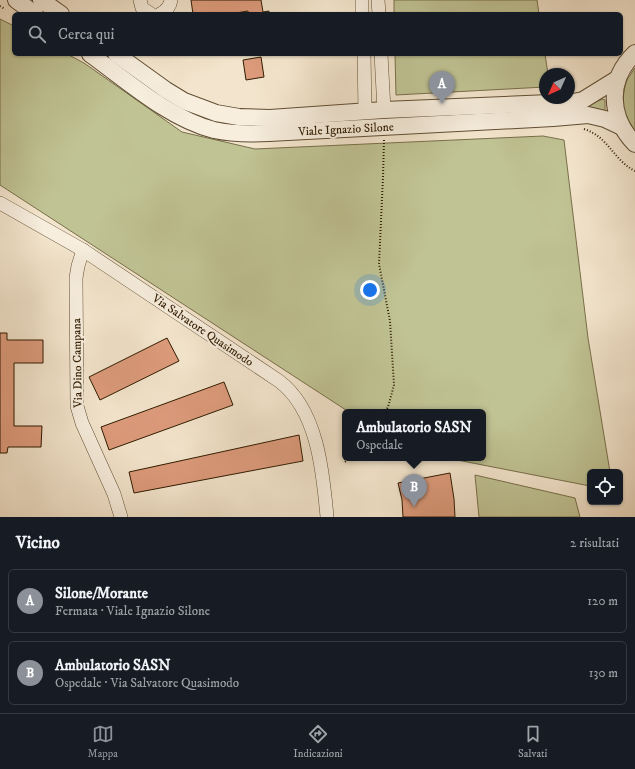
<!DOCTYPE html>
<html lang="it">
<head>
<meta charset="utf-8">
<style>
	:root { --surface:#171b24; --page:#242831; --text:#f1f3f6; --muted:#9ea1a6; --line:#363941; --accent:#8c9099 }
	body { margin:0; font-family:"IM FELL DW Pica",serif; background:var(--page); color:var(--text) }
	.controls { position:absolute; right:12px; bottom:12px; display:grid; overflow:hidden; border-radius:6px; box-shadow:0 1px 3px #0004 }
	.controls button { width:36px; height:36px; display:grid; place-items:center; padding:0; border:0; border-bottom:1px solid var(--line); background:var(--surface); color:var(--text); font:20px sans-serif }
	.compass { position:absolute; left:539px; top:68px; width:36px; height:36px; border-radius:50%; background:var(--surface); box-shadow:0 1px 3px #0004; rotate:225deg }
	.you { position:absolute; left:370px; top:290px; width:14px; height:14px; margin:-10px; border:3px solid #fff; border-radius:50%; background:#1a73e8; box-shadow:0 0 0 6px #1a73e833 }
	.badge { display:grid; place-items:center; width:26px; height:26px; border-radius:50%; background:var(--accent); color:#fff; font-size:13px; font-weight:700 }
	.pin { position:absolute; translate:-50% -33px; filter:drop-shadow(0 1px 2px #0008) }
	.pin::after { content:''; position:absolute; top:21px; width:14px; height:12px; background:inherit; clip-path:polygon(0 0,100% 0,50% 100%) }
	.popup { position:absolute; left:342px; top:409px; width:144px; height:52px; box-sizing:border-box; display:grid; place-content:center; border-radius:6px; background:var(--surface); filter:drop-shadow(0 1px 3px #0005); font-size:13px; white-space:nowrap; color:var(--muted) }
	.popup b { font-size:15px; color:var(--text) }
	.popup::after { content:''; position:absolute; left:50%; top:100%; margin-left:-8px; border:8px solid transparent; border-top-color:var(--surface) }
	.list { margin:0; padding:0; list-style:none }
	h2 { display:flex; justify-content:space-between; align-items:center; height:52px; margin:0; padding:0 16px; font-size:17px }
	h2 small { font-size:13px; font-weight:400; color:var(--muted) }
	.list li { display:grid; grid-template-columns:26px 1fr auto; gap:12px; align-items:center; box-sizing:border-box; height:64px; margin:0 8px 8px; padding:0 8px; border:1px solid var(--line); border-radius:6px }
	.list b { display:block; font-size:15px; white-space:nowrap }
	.list p { margin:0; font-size:13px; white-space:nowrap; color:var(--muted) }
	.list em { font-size:13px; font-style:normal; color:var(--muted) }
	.icon { flex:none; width:22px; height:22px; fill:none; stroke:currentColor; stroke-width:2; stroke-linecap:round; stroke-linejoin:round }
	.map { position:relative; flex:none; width:635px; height:517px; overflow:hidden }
	.search { position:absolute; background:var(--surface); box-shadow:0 1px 3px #0004; left:12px; right:12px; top:12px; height:44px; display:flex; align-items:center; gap:10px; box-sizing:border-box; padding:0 14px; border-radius:6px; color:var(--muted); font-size:15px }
	.sheet { height:196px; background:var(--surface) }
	nav { display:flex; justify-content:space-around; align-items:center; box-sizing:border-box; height:56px; border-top:1px solid var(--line); background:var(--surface); font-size:11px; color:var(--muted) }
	nav a { display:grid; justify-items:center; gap:2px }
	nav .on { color:var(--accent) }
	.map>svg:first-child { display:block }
	.green { fill:#c0c394; stroke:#786f4a }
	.building { fill:#dd9b7c; stroke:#2f1b00 }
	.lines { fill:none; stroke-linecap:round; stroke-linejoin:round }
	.minor-casing { stroke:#604e33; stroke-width:14 }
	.tertiary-casing { stroke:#604e33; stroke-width:18 }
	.path { stroke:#2f1b00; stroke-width:2; stroke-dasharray:1 2; stroke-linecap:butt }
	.minor { stroke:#f7eede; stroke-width:13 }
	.tertiary { stroke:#f7eede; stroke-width:16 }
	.labels { text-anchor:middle; stroke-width:4; stroke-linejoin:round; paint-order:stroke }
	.street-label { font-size:12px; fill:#2f1b00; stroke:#f7eede }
</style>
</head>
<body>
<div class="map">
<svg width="635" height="517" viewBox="0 0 635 517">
	<rect width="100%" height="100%" fill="#f3e5cd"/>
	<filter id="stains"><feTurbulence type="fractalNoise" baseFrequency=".005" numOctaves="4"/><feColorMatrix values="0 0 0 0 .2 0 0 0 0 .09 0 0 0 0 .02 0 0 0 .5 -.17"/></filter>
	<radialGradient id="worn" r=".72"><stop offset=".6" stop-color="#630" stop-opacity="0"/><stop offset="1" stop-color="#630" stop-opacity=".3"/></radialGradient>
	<g class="green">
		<polygon points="394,0 537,0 539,14 394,14"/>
		<polygon points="0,19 14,26 14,54 67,54 84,63 182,132 255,149 543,136 564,140 588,338 610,472 590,472 590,486 447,458 483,458 483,412 349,412 0,185"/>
		<polygon points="395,54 545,54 548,74 545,74 545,87 396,95"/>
		<path d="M 635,68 L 635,133 C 622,120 620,95 628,78 C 630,75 633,71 635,68 Z"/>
		<polygon points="603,99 605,100 605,111 557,109 584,106"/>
		<polygon points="475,475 575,498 580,517 479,517"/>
	</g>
	<g class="building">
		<polygon points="191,0 261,0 263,12 269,11 269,14 248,14 248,11 230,14 193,14"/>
		<polygon points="261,57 264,77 246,80 243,60"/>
		<polygon points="0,333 7,333 7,340 43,340 43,363 14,363 14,426 42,426 41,447 8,447 7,453 0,453"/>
		<polygon points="167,338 179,361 100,400 89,377"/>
		<polygon points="224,382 233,405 109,450 101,427"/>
		<polygon points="299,435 303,461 134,493 129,472"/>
		<polygon points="450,473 454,499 455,517 403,517 402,500 398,483"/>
	</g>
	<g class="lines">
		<defs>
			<g id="minor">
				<polyline points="140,0 142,8 151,14"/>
				<polyline points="362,0 362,14"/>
				<polyline points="378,0 379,14"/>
				<path d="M 160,14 C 166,11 170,7 171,0"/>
				<polyline points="364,54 365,111"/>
				<polyline points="381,54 384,110"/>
				<path d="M 0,203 L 83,250 L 279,381 C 318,410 323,473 327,517"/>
				<polyline points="83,250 78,266 76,278 77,406 82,423 114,494 121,517"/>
			</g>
			<g id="tertiary">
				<polyline points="16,0 35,14"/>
				<polyline points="41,0 61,14"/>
				<path d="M 635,53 C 607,80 609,117 635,144"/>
				<path d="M 90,54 C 127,81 170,119 214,130 C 232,134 251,134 269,133 L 553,118 L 588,115 L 605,119 L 622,127"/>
				<polyline points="116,54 166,90 184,101 216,113 239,117 270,118 384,110 573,102 583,100 617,79"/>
			</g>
		</defs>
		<use href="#minor" class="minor-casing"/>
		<use href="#tertiary" class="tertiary-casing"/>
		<g class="path">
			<polyline points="0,6 5,9"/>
			<path d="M 584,129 C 609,137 613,160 635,171"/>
			<polyline points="384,140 383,177 379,264 390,321 394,385 388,407 385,412"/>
			<polyline points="345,462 349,458"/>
		</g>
		<use href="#minor" class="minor"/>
		<use href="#tertiary" class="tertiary"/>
	</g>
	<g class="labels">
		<g class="street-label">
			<text transform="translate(346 129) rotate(-3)" y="4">Viale Ignazio Silone</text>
			<text transform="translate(203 330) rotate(34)" y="4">Via Salvatore Quasimodo</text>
			<text transform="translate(77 363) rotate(-91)" y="4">Via Dino Campana</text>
		</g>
	</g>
	<rect width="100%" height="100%" filter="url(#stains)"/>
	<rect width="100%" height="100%" fill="url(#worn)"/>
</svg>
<div class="controls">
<button><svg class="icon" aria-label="locate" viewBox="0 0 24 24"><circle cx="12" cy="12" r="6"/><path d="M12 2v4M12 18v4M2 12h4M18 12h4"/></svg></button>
</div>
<svg class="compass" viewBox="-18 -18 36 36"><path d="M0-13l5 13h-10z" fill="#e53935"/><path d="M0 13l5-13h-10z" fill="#9ea1a6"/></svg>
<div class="you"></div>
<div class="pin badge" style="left:442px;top:104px">A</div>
<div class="pin badge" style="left:414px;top:507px">B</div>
<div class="popup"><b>Ambulatorio SASN</b>Ospedale</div>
<div class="search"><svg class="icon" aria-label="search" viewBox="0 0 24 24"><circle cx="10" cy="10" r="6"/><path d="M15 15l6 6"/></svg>Cerca qui</div>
</div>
<section class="sheet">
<h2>Vicino<small>2 risultati</small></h2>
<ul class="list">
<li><span class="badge">A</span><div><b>Silone/Morante</b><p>Fermata · Viale Ignazio Silone</p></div><em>120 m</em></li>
<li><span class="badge">B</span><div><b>Ambulatorio SASN</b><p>Ospedale · Via Salvatore Quasimodo</p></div><em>130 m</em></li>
</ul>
</section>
<nav>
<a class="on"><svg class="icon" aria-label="map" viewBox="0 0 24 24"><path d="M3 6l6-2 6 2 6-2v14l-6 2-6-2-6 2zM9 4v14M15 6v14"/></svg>Mappa</a>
<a><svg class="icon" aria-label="directions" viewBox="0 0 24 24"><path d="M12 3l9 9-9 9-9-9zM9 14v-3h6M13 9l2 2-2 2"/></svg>Indicazioni</a>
<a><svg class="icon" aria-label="saved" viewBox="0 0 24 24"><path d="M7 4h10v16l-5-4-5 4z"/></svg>Salvati</a>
</nav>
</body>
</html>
